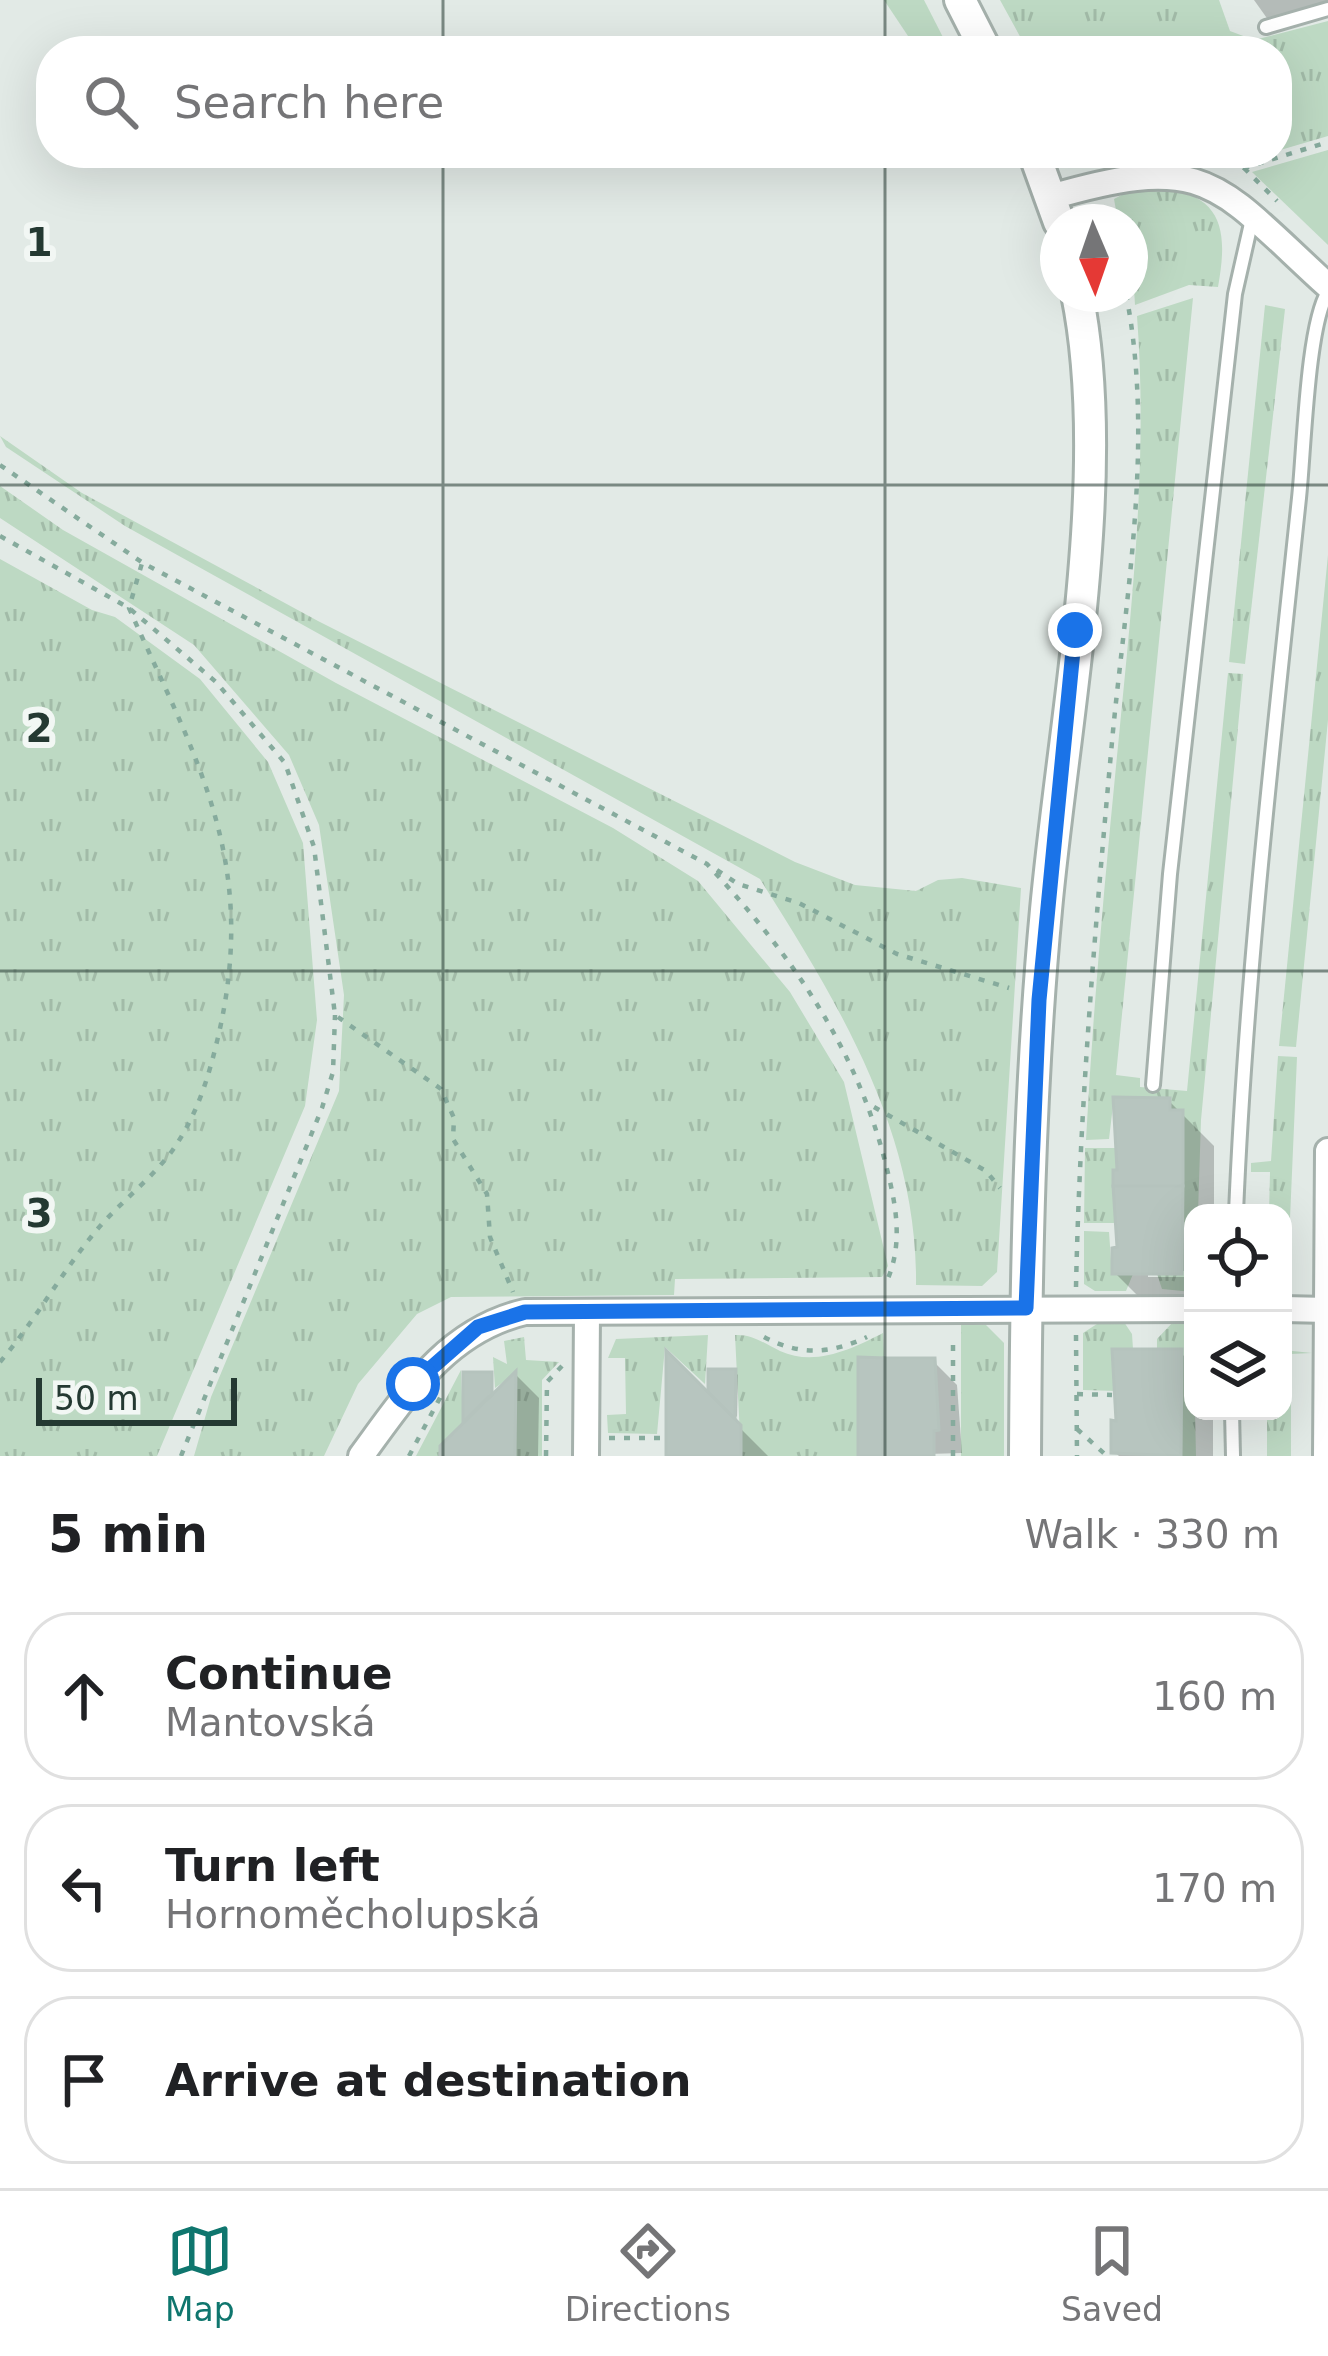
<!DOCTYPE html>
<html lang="en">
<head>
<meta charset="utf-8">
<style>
	:root { --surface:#fff; --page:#f2f2f2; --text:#202124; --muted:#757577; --line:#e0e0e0; --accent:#0f766e }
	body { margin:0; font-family:"DejaVu Sans",sans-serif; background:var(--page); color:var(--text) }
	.controls { position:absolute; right:36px; bottom:36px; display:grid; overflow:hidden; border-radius:24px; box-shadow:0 12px 48px #0002 }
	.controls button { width:108px; height:108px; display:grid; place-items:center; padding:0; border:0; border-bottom:3px solid var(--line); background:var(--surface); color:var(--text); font:60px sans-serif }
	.compass { position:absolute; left:1040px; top:204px; width:108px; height:108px; border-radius:50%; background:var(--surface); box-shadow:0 12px 48px #0002; rotate:178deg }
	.scale { position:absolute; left:36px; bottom:30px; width:201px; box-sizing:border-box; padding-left:12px; border:6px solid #243932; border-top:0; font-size:33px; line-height:42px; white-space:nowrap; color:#243932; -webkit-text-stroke:9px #f2f7f4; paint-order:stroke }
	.stop { position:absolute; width:36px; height:36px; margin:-27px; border:9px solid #1a73e8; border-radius:50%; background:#fff }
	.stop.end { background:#1a73e8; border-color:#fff; box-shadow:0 3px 12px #0008 }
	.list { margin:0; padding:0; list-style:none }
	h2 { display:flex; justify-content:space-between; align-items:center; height:156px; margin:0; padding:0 48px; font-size:51px }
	h2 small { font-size:39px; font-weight:400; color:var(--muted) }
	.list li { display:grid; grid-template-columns:78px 1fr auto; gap:36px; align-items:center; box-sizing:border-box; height:168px; margin:0 24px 24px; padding:0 24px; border:3px solid var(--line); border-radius:48px }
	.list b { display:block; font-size:45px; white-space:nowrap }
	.list p { margin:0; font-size:39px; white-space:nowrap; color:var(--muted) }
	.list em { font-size:39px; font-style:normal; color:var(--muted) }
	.icon { flex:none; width:66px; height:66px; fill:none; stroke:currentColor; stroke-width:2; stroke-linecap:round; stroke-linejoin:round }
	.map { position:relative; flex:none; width:1328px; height:1456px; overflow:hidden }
	.search { position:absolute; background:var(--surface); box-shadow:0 12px 48px #0002; left:36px; right:36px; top:36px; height:132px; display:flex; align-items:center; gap:30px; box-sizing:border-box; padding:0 42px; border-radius:48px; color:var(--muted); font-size:45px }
	.sheet { height:732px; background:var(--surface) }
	nav { display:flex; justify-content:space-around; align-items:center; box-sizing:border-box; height:168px; border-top:3px solid var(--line); background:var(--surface); font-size:33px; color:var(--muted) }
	nav a { display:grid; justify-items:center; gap:6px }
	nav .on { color:var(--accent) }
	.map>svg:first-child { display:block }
	.grass { fill:url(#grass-tufts) }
	.green { fill:#bdd9c3 }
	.shadow { fill:#0003 }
	.building { fill:#b7c5bf; stroke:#b5c3bd; stroke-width:3 }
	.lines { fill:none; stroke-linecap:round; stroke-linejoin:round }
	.service-casing { stroke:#a5b1ac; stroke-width:18 }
	.minor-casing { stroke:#a5b1ac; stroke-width:30 }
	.tertiary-casing { stroke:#a5b1ac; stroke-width:36 }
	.path { stroke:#86ab9d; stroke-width:4.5; stroke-dasharray:6 9; stroke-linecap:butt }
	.service { stroke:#fff; stroke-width:12 }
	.minor { stroke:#fff; stroke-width:24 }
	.tertiary { stroke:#fff; stroke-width:30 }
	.route { stroke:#1a73e8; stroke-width:15 }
	.grid { fill:none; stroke:#243932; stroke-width:3; stroke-opacity:0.55 }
	.grid-label { font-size:39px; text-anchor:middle; font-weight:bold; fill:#243932; stroke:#f2f7f4; stroke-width:12; stroke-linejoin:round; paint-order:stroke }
</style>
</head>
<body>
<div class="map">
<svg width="1328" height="1456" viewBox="0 0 1328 1456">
	<defs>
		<pattern id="grass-tufts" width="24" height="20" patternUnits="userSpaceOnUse" patternTransform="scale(3)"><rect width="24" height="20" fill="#bdd9c3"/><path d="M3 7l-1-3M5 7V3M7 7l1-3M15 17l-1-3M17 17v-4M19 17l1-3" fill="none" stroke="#a2bba8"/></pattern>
	</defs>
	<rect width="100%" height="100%" fill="#e2eae6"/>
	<g class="grass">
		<polygon points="884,0 924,0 950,51 918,51"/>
		<polygon points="1000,0 1219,0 1230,31 1254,40 1328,21 1328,136 1277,151 1277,51 1028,51"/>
		<path d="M 1159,187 C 1224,195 1228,231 1218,287 L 1189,285 L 1135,305 L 1130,222 L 1118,222 L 1114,199 L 1131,190 Z"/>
		<path d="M 1193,298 L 1116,1075 L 1140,1078 L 1140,1087 L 1187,1091 L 1228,673 L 1243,674 L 1201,1120 L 1198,1213 L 1193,1213 L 1188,1246 L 1193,1292 L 1162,1289 L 1157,1274 L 1182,1274 L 1183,1111 L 1170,1110 L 1169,1098 L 1114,1097 L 1109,1139 L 1086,1140 C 1093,1008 1105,877 1118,746 C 1132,603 1148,460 1137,316 Z"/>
		<polygon points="1265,305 1285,309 1245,664 1229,662"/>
		<path d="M 0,436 L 82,493 L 318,621 L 795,862 L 855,885 L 916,891 L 938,880 L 962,878 L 1021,888 L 997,1272 L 982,1286 L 916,1285 C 918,1133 839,1004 760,879 L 125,526 L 6,447 Z"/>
		<polygon points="0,486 63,530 336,683 613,828 698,881 790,992 844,1082 888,1266 882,1277 675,1279 674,1295 451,1297 417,1314 358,1384 324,1456 194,1456 211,1397 339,1091 344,995 319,825 289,755 194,645 0,518"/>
		<polygon points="1328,555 1328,720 1296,1047 1279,1046"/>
		<polygon points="0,559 92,610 115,617 200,679 268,762 303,843 317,1020 305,1106 157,1456 0,1456"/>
		<polygon points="1278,1056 1297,1057 1288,1265 1283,1265 1283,1213 1269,1213 1270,1172 1251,1172 1251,1163 1271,1161"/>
		<polygon points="1085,1148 1118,1148 1117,1170 1113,1171 1117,1223 1084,1223"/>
		<polygon points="1084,1231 1109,1232 1112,1274 1133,1274 1126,1291 1095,1291 1084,1284"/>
		<polygon points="1193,1320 1196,1456 1181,1456 1182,1350 1157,1349 1157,1339 1173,1322"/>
		<polygon points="1100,1322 1124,1322 1132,1334 1133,1349 1112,1349 1116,1391 1083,1390 1083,1333"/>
		<polygon points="961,1323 986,1325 1004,1343 1004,1456 961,1456"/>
		<path d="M 883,1333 L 884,1358 L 858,1358 L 858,1456 L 741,1456 L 735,1335 C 753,1334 765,1344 780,1351 C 815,1367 852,1349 883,1333 Z"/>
		<polygon points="708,1335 705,1384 665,1347 657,1434 608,1433 607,1415 626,1414 625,1358 608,1358 616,1339"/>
		<polygon points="524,1337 526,1360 559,1362 542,1380 542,1456 515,1456 516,1373 495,1388 493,1357 507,1364 504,1341"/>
		<polygon points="1283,1350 1312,1353 1291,1354 1291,1456 1267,1456 1267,1411 1283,1411"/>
		<polygon points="461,1370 463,1422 440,1446 440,1456 416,1456"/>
	</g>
	<polygon class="green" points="1328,150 1328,245 1252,172"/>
	<g class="shadow">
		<polygon points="1254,0 1328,0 1328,12 1274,28"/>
		<polygon points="1169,1101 1214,1146 1214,1213 1193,1213 1193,1271 1148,1271 1148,1277 1193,1277 1193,1306 1148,1306 1115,1273"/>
		<polygon points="1180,1352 1193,1365 1193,1411 1213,1411 1213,1456 1119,1456 1114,1451"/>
		<polygon points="669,1357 768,1456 668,1456"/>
		<polygon points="861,1360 933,1361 957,1385 962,1453 861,1456"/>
		<polygon points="735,1372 738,1375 737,1417 711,1390"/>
		<polygon points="466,1375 491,1375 494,1397 516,1375 539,1398 538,1456 443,1456 443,1447 466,1421"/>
	</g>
	<g class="building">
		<polygon points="1113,1097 1170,1098 1170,1110 1183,1110 1183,1186 1113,1186 1113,1170 1117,1170"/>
		<polygon points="1113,1186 1183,1186 1182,1274 1112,1274 1112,1248 1117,1247"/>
		<polygon points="1112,1349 1182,1349 1181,1456 1111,1453 1111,1420 1116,1421"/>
		<polygon points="666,1350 741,1425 741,1456 666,1456"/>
		<polygon points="858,1357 884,1358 883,1456 858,1456"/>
		<polygon points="884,1358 935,1358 939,1430 934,1431 934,1456 883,1456"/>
		<polygon points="708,1369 736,1369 735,1419 708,1392"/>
		<polygon points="516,1371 515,1456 440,1456 440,1446"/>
		<polygon points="463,1372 492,1372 492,1394 463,1422"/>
	</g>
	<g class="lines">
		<defs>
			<g id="service">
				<polyline points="1266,27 1328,9"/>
				<polyline points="1153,1085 1170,874 1235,294 1252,219"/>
				<path d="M 1236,1213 C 1246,974 1274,736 1299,498 C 1304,453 1307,325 1328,292"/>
				<polyline points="1232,1411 1233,1456"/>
			</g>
			<g id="minor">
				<path d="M 1051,197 C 1209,151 1216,184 1328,286"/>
				<polyline points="1283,1309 1328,1310"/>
				<path d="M 361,1456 C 406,1395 447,1330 525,1312 L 1193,1309"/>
				<polyline points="586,1456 587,1312"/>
				<polyline points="1326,1456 1328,1151"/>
			</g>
			<g id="tertiary">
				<polyline points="960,0 986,51"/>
				<polyline points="1034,153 1059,222"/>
				<path d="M 1025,1456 C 1026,1274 1029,1092 1046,910 C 1063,724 1114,475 1077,294"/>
			</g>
		</defs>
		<use href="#service" class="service-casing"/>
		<use href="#minor" class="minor-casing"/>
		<use href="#tertiary" class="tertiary-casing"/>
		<g class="path">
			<polyline points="1217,153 1244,168 1328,142"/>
			<polyline points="1096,158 1111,153"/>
			<polyline points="1244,168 1277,201"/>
			<path d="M 0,465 L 143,563 L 707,864 C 790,953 856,1046 886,1165 C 896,1205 904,1244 886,1283"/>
			<polyline points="0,536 129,608 216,682 285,763 314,847 335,1015 441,1089 454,1118 453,1139 487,1194 490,1237 513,1292"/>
			<polyline points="717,870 738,884 799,903 897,954 1009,988"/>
			<polyline points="874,1107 986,1171 1000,1188"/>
			<path d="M 1076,1287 C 1080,1101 1096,917 1113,731 C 1127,589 1154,436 1126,294"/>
			<polyline points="1076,1335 1077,1456"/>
			<path d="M 764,1337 C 800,1356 831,1354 867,1337"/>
			<path d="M 0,1362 C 34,1322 59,1277 91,1237 C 115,1206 149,1182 172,1151 C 198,1114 209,1076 219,1033 C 258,860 197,761 129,608 L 142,563"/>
			<polyline points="1077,1394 1112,1395"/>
			<polyline points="1077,1429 1107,1456"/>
			<polyline points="609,1438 666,1438"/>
			<polyline points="181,1456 322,1108 333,1072 335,1015"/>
			<polyline points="409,1456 441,1396"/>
			<polyline points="546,1456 547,1382 562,1366"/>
			<polyline points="953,1456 953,1336"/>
		</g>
		<use href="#service" class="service"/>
		<use href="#minor" class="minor"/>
		<use href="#tertiary" class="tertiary"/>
	</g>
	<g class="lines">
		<polyline class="route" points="413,1384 478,1327 525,1312 1026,1308 1039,1000 1075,630"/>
	</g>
	<path class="grid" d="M 443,0 L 443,51M 885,0 L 885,51M 443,153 L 443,1456M 885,153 L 885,1456M 0,485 L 1328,485M 0,971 L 1328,971"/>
	<g class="grid-label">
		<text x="39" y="256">1</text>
		<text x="39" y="742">2</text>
		<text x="39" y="1227">3</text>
	</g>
</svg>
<div class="controls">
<button><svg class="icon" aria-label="locate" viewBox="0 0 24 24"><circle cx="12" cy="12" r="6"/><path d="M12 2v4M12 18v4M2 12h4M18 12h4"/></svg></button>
<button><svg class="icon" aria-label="layers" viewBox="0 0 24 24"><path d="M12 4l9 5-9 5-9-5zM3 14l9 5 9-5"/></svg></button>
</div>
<svg class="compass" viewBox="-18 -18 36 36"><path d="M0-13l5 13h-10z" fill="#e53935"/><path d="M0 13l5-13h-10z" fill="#757577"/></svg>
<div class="scale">50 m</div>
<div class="stop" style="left:413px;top:1384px"></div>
<div class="stop end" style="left:1075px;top:630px"></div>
<div class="search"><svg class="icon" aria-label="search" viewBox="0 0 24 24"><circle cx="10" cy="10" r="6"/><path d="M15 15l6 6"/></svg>Search here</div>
</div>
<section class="sheet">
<h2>5 min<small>Walk · 330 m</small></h2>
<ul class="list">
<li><svg class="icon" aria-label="ahead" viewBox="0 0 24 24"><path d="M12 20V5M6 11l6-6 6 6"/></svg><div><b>Continue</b><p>Mantovská</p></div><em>160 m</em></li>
<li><svg class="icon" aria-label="left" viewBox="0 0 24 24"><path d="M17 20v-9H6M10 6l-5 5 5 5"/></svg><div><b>Turn left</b><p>Hornoměcholupská</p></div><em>170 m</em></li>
<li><svg class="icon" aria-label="arrive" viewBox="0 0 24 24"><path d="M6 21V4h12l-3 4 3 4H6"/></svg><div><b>Arrive at destination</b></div></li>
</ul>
</section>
<nav>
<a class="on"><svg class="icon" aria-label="map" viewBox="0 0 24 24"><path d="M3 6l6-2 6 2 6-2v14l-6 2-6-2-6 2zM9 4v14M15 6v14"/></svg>Map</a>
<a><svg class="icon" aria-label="directions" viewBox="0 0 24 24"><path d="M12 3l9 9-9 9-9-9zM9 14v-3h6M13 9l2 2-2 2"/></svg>Directions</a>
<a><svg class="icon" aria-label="saved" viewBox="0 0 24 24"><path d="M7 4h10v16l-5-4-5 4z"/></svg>Saved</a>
</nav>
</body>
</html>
